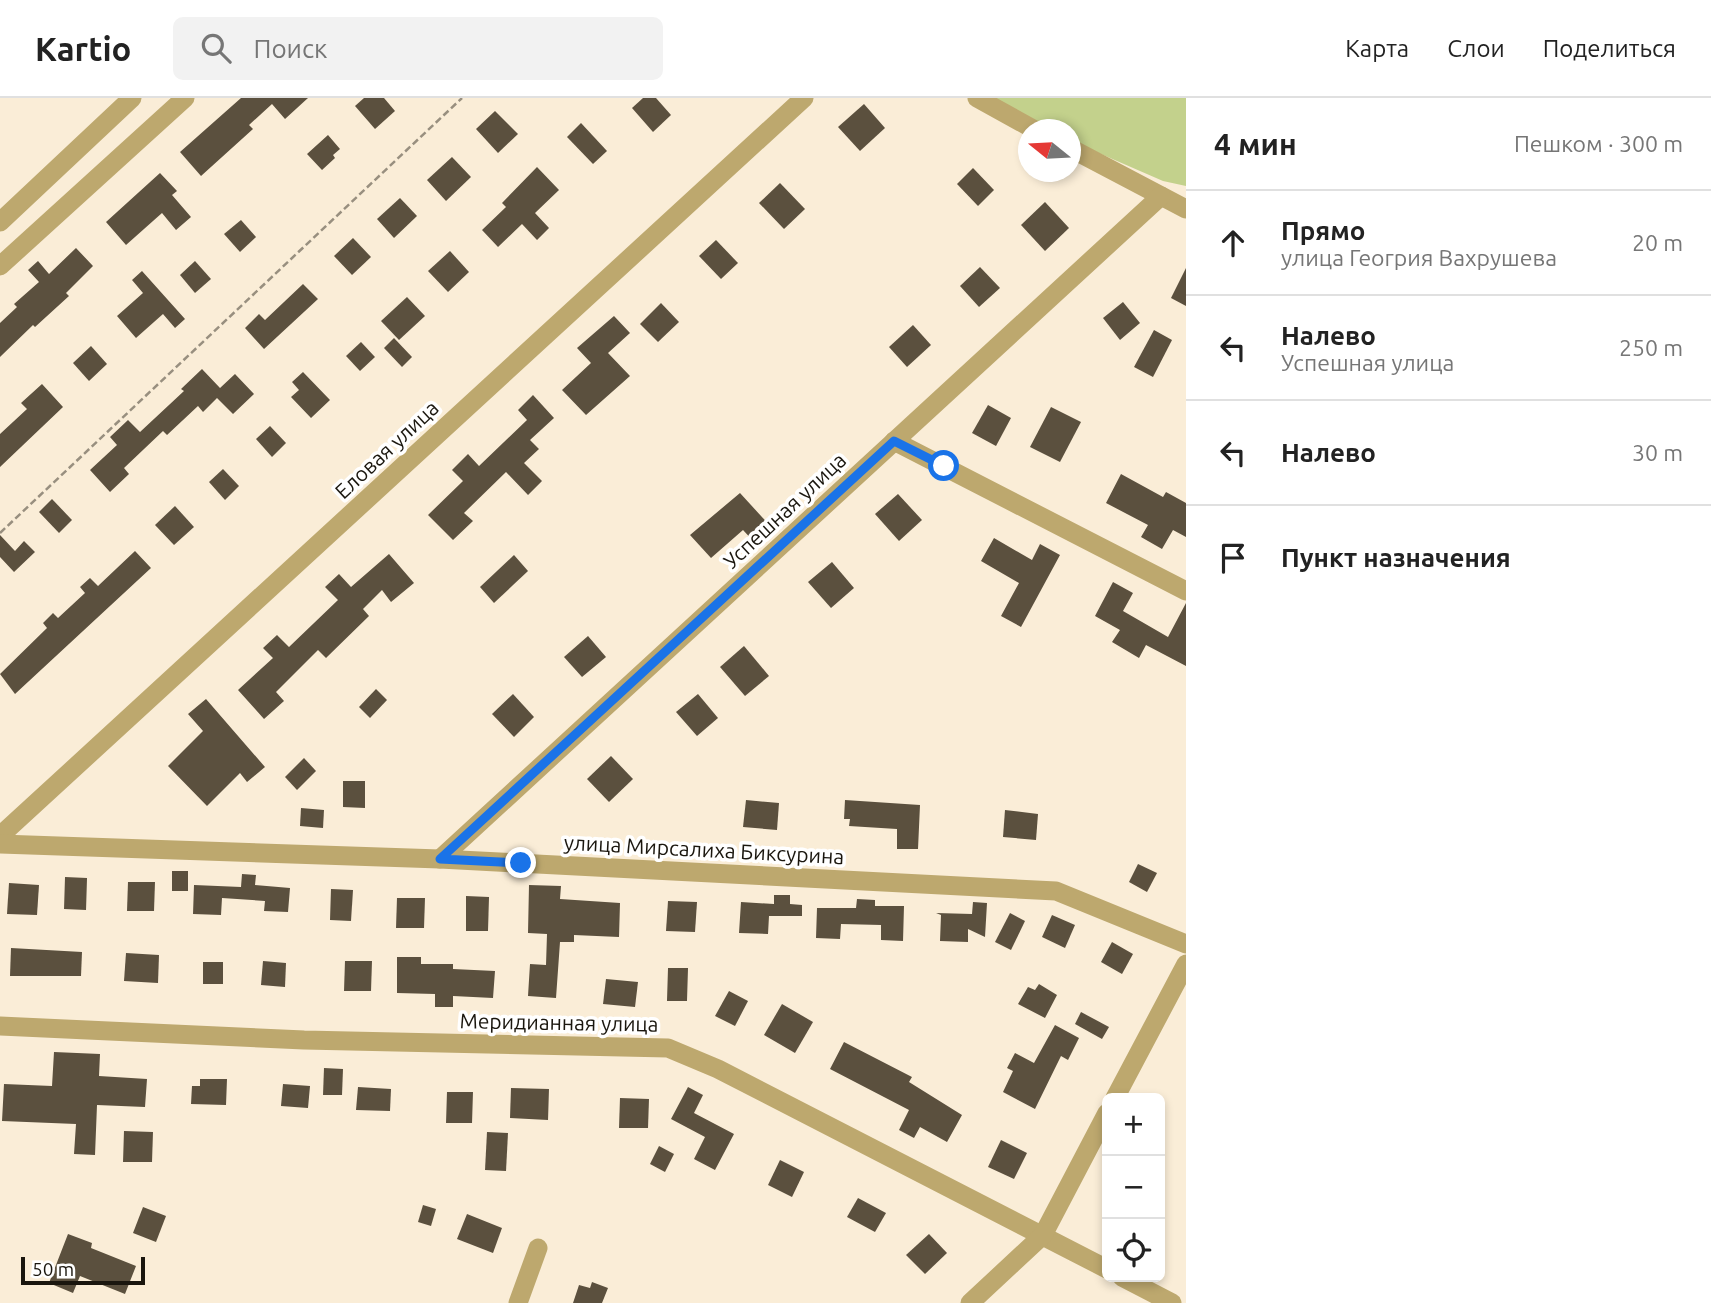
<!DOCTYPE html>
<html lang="ru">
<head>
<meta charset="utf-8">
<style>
	:root { --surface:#fff; --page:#f2f2f2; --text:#222; --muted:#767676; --line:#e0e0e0 }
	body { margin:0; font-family:Ubuntu,sans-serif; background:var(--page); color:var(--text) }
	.controls { position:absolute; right:21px; bottom:21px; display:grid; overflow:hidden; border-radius:10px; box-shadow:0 4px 10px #0003 }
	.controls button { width:63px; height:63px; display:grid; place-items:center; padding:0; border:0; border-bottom:2px solid var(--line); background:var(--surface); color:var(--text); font:35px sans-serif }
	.compass { position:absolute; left:1018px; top:21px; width:63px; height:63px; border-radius:50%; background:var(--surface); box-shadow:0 4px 10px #0003; rotate:288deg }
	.scale { position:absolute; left:21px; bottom:18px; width:124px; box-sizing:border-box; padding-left:7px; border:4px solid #1a160e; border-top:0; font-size:19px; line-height:24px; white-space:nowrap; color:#1a160e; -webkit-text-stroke:5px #fff; paint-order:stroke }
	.stop { position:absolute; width:21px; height:21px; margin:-16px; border:5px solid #1a73e8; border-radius:50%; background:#fff }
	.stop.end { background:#1a73e8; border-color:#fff; box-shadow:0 2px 7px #0008 }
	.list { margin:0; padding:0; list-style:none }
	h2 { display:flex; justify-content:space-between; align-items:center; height:91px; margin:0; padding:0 28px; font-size:30px }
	h2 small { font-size:23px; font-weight:400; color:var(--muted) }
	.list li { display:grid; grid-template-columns:46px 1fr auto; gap:21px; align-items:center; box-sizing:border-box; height:105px; padding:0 28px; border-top:2px solid var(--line) }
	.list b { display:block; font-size:26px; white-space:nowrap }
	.list p { margin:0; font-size:23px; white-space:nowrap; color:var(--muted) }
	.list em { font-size:23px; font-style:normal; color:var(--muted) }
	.icon { flex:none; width:38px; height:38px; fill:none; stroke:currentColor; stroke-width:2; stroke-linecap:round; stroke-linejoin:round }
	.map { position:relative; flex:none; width:1186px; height:1205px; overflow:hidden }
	header { display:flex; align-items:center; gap:42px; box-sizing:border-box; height:98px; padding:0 35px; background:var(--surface); border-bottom:2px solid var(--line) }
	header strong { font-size:33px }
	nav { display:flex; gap:38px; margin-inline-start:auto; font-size:24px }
	.search { width:490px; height:63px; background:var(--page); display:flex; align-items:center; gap:18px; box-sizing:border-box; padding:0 24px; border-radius:10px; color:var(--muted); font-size:26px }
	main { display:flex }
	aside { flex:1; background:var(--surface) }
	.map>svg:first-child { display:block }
	.green { fill:#c3d18c }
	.building { fill:#5b503e }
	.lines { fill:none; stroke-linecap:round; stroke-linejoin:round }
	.path { stroke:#988f7f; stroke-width:2.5; stroke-dasharray:7 3.5; stroke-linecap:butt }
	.minor { stroke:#bda86e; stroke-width:19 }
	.route { stroke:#1a73e8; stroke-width:9 }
	.labels { text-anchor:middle; stroke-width:7; stroke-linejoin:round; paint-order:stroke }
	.street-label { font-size:21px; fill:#1a160e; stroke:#fff }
</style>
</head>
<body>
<header>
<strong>Kartio</strong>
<div class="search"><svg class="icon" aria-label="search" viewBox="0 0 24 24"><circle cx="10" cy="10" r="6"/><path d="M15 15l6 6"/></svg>Поиск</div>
<nav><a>Карта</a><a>Слои</a><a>Поделиться</a></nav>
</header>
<main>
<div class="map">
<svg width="1186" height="1205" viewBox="0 0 1186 1205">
	<rect width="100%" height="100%" fill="#faedd7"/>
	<polygon class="green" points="972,0 1186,0 1186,88 1163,83 1071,43 1070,32 1044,31"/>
	<g class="building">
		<polygon points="241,0 308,0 285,21 272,6 249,27 253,31 201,78 180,54"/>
		<polygon points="364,0 384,0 395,13 375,31 355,8"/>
		<polygon points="643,0 656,0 671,17 653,34 632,10"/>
		<polygon points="864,6 885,30 860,53 838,29"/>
		<polygon points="495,13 518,36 498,55 476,31"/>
		<polygon points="581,25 607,53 593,66 567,39"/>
		<polygon points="328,37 340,51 333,57 335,60 322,72 307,56"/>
		<polygon points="452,59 471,79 446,103 427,82"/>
		<polygon points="537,69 559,92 535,115 549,130 537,142 522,126 498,149 482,132 506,109 502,105"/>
		<polygon points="973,70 994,92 978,108 957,86"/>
		<polygon points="160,75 177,93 172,97 191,119 176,132 162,115 126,147 106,124"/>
		<polygon points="780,85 805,111 784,131 759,105"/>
		<polygon points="400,100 417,118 394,140 377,121"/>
		<polygon points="1045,104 1069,130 1045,153 1021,127"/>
		<polygon points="241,122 256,139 240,154 224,136"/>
		<polygon points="353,140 371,159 352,177 334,158"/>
		<polygon points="716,142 738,165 721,181 699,158"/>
		<polygon points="76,150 93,168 66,195 69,198 35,229 33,227 0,259 0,225 17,209 14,206 39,184 28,172 38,163 49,176"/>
		<polygon points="450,153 469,174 448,194 428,173"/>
		<polygon points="195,163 211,181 195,195 180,177"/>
		<polygon points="980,169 1000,190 979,209 960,188"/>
		<polygon points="1186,170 1186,208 1171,200"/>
		<polygon points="142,173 185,221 175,230 163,216 136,240 117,218 143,195 132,182"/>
		<polygon points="303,186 318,201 264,251 245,230 259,216 265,222"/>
		<polygon points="407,199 425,218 399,242 381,223"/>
		<polygon points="1123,204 1140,225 1120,242 1103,220"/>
		<polygon points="661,205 679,224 658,244 640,226"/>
		<polygon points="614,218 630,235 608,255 630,278 586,317 562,292 591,265 577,250"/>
		<polygon points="913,227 931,247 907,269 889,249"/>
		<polygon points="1154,232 1172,242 1153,279 1134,269"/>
		<polygon points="394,240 412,259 402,269 384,250"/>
		<polygon points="361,244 375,259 360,273 346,258"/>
		<polygon points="91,248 107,266 89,283 73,265"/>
		<polygon points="202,271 220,290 235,276 254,296 233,316 217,300 203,314 198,308 167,337 163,333 124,370 129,376 110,394 90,372 117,347 110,339 128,322 140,334 184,293 181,291"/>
		<polygon points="303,274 330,302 311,320 291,299 299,292 292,284"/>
		<polygon points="42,286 63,309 0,369 0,336 27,311 21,305"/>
		<polygon points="533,297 554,320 530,342 539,351 524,365 542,383 528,397 506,374 464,415 473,423 453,442 428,417 463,383 452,372 468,356 479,368 527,322 518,312"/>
		<polygon points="988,307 1011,320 996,348 972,335"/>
		<polygon points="1051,309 1081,324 1060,364 1030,349"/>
		<polygon points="270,328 286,345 272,359 256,341"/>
		<polygon points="223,371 239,388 225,402 209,384"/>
		<polygon points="1121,376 1163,399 1166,394 1186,405 1186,439 1173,432 1162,451 1141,439 1148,427 1106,405"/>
		<polygon points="740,395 772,430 756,446 743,432 711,460 690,437"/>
		<polygon points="898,396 922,422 899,443 875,416"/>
		<polygon points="52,401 72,422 59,435 39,414"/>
		<polygon points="175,408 194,429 174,447 155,427"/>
		<polygon points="0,437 15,453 24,443 35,454 14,474 0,459"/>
		<polygon points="994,440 1032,462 1040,446 1060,457 1021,529 1001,518 1019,485 981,463"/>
		<polygon points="135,453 151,470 15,596 0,576 47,530 43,525 53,515 58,520 85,495 80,489 90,480 98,488"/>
		<polygon points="389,456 414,485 391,504 382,492 363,511 369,518 326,560 318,552 276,594 284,603 264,621 238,592 273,560 263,550 277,537 289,549 338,502 325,489 339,476 351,489"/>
		<polygon points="514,457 528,473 494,505 480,489"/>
		<polygon points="832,464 854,490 831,510 808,484"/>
		<polygon points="1113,484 1133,495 1123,513 1168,539 1186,505 1186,568 1146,547 1139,560 1112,544 1120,532 1095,518"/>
		<polygon points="588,538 606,559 582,579 564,559"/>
		<polygon points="744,548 769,578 745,598 720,569"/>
		<polygon points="376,591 387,602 370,620 359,609"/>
		<polygon points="513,596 534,619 514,639 492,616"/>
		<polygon points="698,596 718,620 697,638 676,614"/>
		<polygon points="206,601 265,669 247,684 240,675 207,708 168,668 203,633 188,616"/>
		<polygon points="611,658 633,681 609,704 587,681"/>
		<polygon points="304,660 316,673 297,692 285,679"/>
		<polygon points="343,683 365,683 365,710 343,709"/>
		<polygon points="746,702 779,705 777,732 743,729"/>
		<polygon points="845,702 920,707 918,751 897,751 897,731 849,728 850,721 844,721"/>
		<polygon points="301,710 324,712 323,730 300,728"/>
		<polygon points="1005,712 1038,716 1036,742 1003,739"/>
		<polygon points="1138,766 1157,775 1147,794 1129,784"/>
		<rect x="172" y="773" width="16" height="20"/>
		<polygon points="242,776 256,777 255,787 290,790 288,814 264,813 265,803 222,800 221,817 193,816 194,787 241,789"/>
		<polygon points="65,779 87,780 86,812 64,811"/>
		<polygon points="128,784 155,784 154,813 127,813"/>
		<polygon points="9,785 39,787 37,817 7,816"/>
		<polygon points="529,787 561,788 560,801 620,805 619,839 574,837 574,844 560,844 556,900 528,898 530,866 546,867 547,836 528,835"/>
		<polygon points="331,791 353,792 351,823 330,822"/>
		<polygon points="774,797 790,797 790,806 802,807 802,818 769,818 768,836 739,835 741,804 774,806"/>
		<polygon points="466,798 489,799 488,833 466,833"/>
		<polygon points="397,800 425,800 424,830 396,830"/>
		<polygon points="857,801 875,802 875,808 904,808 903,843 881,842 881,827 841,826 840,841 816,840 817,810 856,810"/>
		<polygon points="668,803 697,804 695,834 666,833"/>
		<polygon points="973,804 987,805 985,839 968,831 968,844 940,843 941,817 936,815 972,816"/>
		<polygon points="1010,815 1025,823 1011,852 995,844"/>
		<polygon points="1052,817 1075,827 1065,850 1042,839"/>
		<polygon points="1112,844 1133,856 1122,876 1101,864"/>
		<polygon points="11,850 82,854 81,878 10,878"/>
		<polygon points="126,855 159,857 158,885 124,883"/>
		<polygon points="397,859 421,859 421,866 453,866 453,871 495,873 493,900 453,898 453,909 435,909 435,896 397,895"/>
		<polygon points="263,863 286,865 285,889 261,887"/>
		<polygon points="345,863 372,863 371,893 344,893"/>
		<rect x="203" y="864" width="20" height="22"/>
		<polygon points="668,870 688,870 687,903 667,903"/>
		<polygon points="606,881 638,884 635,909 603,906"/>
		<polygon points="1039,886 1057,897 1045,920 1018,906 1028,889 1035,892"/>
		<polygon points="729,893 748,903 735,928 715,918"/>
		<polygon points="782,906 813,924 795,955 764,937"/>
		<polygon points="1081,914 1109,929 1102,941 1075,926"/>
		<polygon points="1055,927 1079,940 1068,962 1061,958 1035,1011 1003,994 1013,973 1007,970 1015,955 1034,965"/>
		<polygon points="844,944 912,979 909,984 962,1017 947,1044 920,1029 914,1040 899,1032 909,1012 830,971"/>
		<polygon points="54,954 100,956 99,978 147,981 145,1009 97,1007 95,1057 74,1056 76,1026 2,1023 4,986 52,988"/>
		<polygon points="324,970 343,971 342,997 323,997"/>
		<polygon points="200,981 227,981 226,1007 191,1006 192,988 200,988"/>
		<polygon points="283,986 310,988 308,1010 281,1008"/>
		<polygon points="358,989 391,991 390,1013 356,1012"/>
		<polygon points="688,989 703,997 694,1015 734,1036 715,1072 694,1061 705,1039 671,1021"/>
		<polygon points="511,990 549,991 548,1022 510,1020"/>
		<polygon points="447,994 473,994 472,1025 446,1025"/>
		<polygon points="620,1000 649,1001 648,1030 619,1030"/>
		<polygon points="124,1033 153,1034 152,1064 123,1064"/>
		<polygon points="487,1034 508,1035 506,1073 485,1072"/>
		<polygon points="1001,1042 1027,1055 1014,1081 988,1069"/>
		<polygon points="659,1048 674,1056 665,1074 650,1066"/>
		<polygon points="780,1062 804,1074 792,1099 768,1087"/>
		<polygon points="858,1100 886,1115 875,1134 847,1119"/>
		<polygon points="423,1107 436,1111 431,1128 418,1124"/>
		<polygon points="143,1109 166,1118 156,1144 133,1135"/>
		<polygon points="467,1116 502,1130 493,1155 457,1141"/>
		<polygon points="68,1136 92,1145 91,1150 136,1168 125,1196 80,1178 73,1195 49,1185"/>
		<polygon points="929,1136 947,1155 925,1176 906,1157"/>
		<polygon points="592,1184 608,1190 602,1205 573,1205 579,1187 590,1190"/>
	</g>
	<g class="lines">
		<polyline class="path" points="0,435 462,0"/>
		<g class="minor">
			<polyline points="977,0 1035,32"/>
			<polyline points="1070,50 1186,111"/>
			<polyline points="0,124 132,0"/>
			<polyline points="0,168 185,0"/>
			<polyline points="894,343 1186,493"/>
			<polyline points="0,738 804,0"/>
			<polyline points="0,746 440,761 1056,793 1186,846"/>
			<polyline points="440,761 1161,98"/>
			<polyline points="0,928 304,942 668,950 718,971 1107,1171"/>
			<polyline points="1115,1000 1186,866"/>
			<polyline points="1122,1179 1172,1205"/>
			<polyline points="518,1205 538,1150"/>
			<polyline points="970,1205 1043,1137 1107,1015"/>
		</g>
	</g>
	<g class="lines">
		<polyline class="route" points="521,765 440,761 894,343 944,368"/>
	</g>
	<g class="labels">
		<g class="street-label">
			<text transform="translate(387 352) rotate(-43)" y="7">Еловая улица</text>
			<text transform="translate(785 413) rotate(-43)" y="7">Успешная улица</text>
			<text transform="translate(704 752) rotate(3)" y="7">улица Мирсалиха Биксурина</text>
			<text transform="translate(559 925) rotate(1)" y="7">Меридианная улица</text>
		</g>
	</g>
</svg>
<div class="controls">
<button>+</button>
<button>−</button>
<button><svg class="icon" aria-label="locate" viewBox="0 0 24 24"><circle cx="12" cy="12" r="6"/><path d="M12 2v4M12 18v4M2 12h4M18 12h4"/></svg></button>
</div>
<svg class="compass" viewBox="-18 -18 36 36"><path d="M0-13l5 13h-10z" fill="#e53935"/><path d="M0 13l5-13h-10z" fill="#767676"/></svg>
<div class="scale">50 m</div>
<div class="stop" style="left:944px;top:368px"></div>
<div class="stop end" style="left:521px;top:765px"></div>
</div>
<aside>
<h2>4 мин<small>Пешком · 300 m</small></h2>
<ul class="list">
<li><svg class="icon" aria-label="ahead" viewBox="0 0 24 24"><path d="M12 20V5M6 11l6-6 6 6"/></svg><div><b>Прямо</b><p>улица Геогрия Вахрушева</p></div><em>20 m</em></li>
<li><svg class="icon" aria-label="left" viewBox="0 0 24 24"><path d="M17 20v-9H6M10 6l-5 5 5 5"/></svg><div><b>Налево</b><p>Успешная улица</p></div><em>250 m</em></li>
<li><svg class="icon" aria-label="left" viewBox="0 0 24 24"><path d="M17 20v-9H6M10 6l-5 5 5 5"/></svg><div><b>Налево</b></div><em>30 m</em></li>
<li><svg class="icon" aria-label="arrive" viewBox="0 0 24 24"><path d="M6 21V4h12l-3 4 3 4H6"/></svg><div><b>Пункт назначения</b></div></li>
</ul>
</aside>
</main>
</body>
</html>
